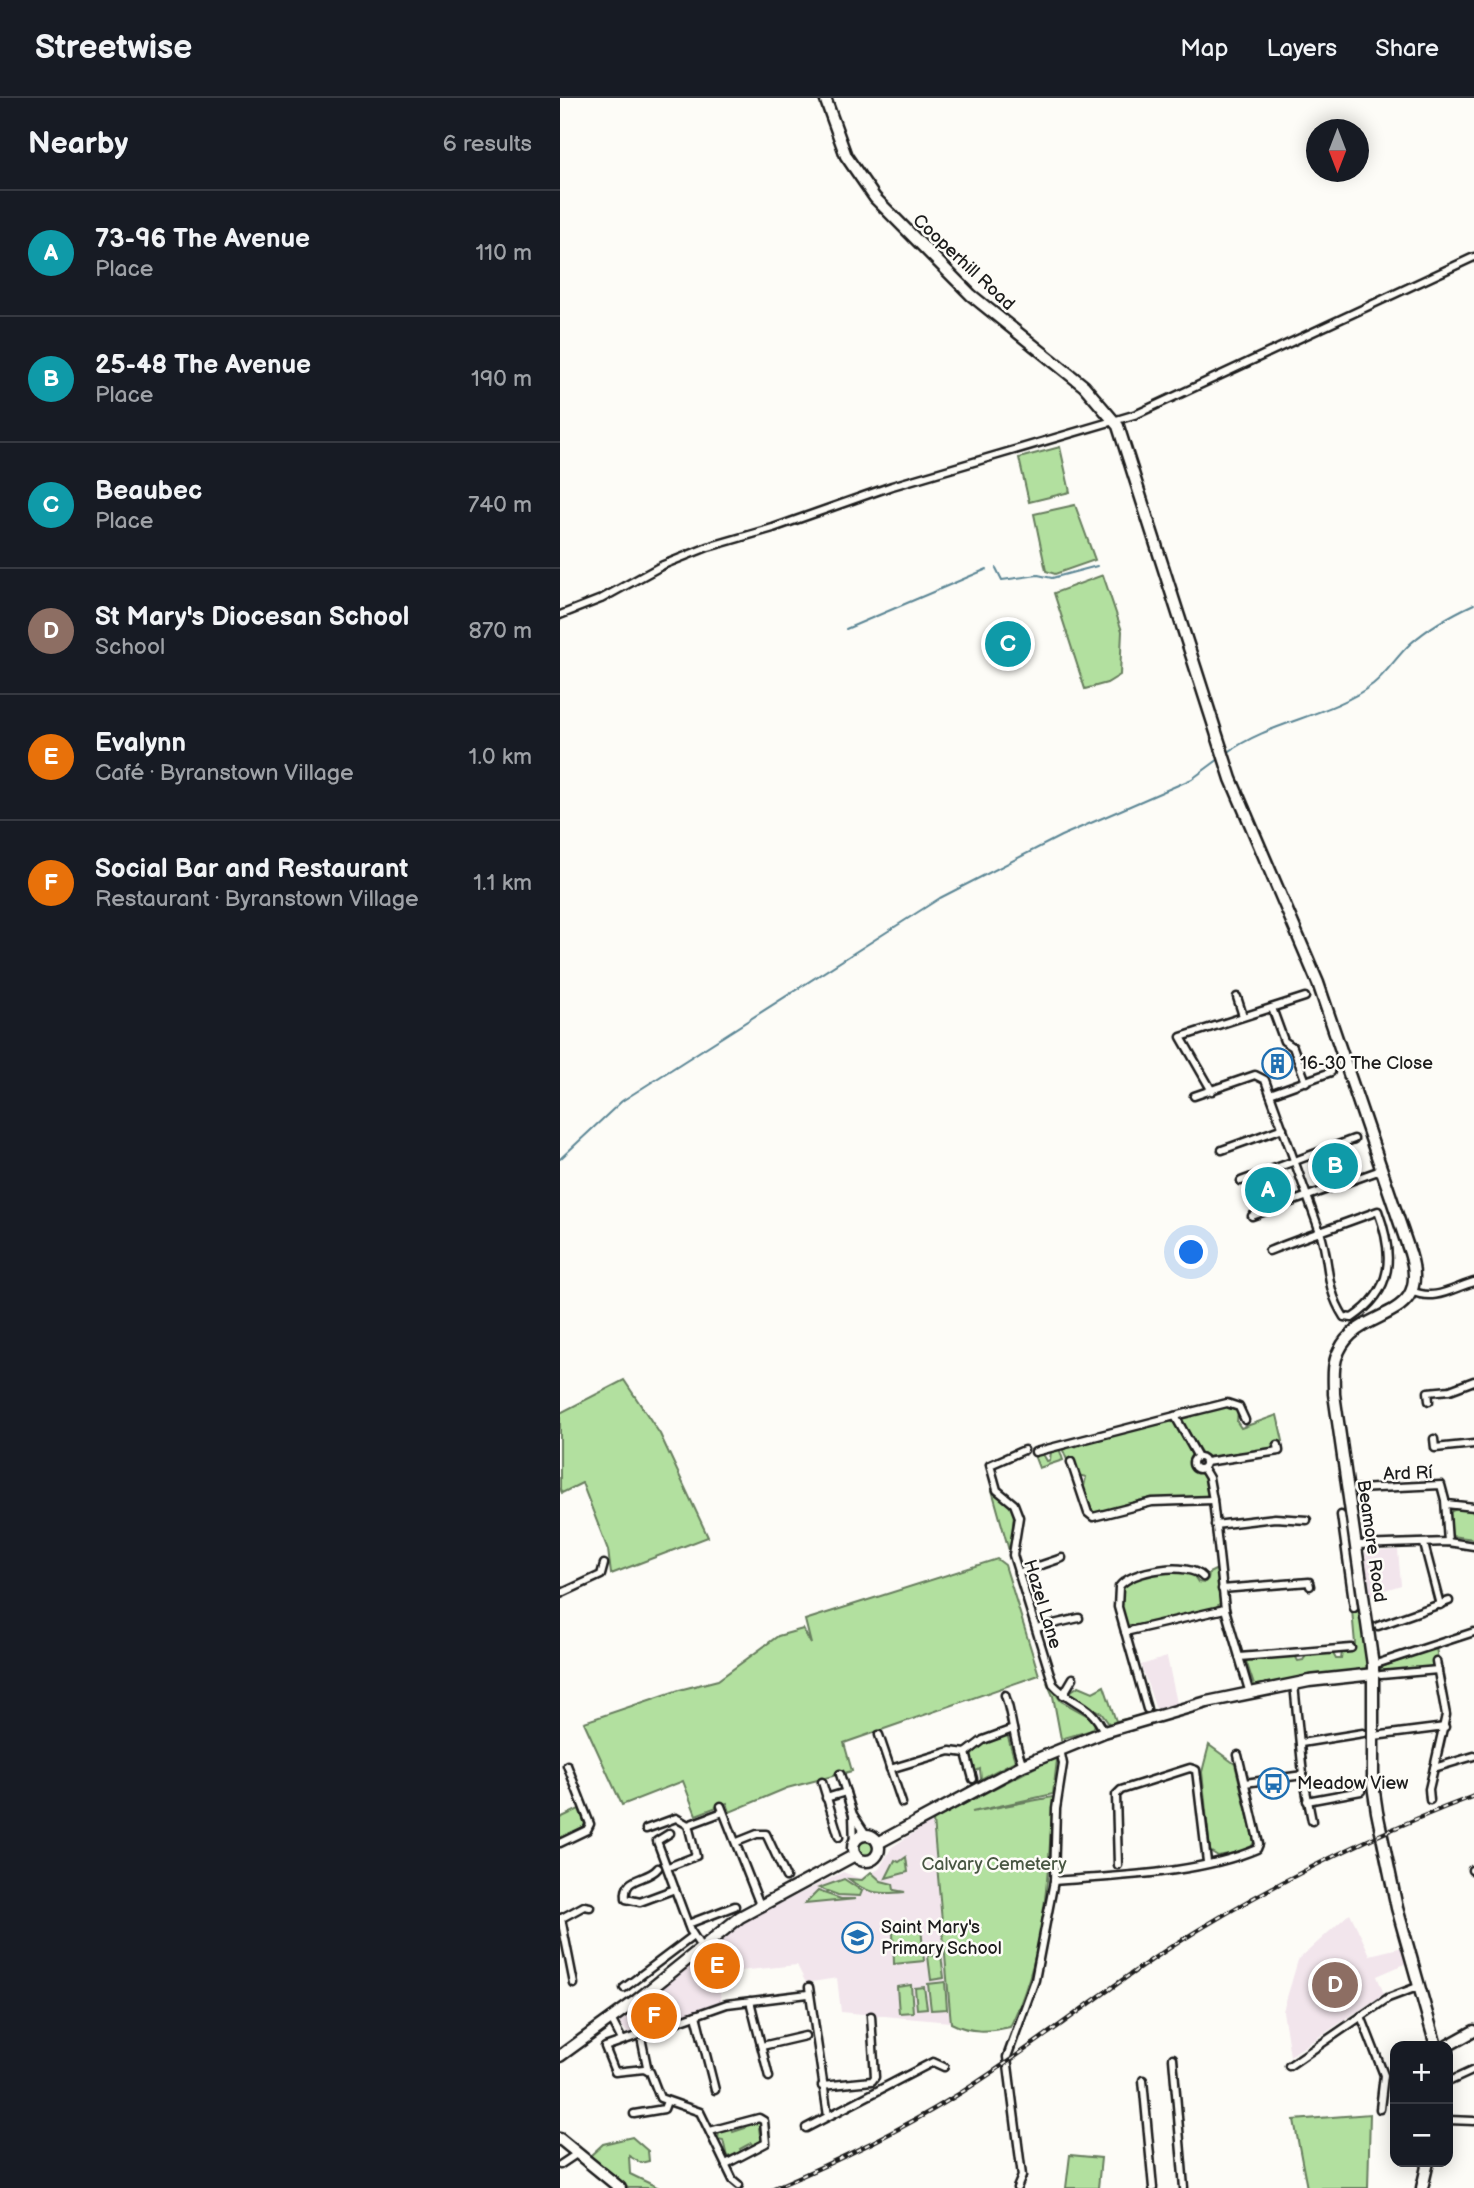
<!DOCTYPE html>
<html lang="en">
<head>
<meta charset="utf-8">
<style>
	:root { --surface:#171b24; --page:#20242c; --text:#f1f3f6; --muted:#9ea1a6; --line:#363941; --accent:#1f6fb2 }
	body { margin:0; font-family:"Balsamiq Sans",sans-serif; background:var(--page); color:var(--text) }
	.controls { position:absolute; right:21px; bottom:21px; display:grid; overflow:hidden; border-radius:14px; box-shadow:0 4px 18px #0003 }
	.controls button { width:63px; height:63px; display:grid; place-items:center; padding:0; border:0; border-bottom:2px solid var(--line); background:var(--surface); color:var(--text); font:35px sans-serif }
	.compass { position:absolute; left:746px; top:21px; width:63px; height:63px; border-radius:50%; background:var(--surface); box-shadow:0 4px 18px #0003; rotate:180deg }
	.you { position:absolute; left:632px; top:1155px; width:24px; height:24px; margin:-18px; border:5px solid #fff; border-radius:50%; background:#1a73e8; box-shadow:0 0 0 10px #1a73e833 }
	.badge { display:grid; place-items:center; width:46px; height:46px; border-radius:50%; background:var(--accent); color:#fff; font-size:23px; font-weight:700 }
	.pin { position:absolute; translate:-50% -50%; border:4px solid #fff; box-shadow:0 2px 7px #0006 }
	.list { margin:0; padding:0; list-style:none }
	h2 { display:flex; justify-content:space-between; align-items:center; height:91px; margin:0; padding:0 28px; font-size:30px }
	h2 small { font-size:23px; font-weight:400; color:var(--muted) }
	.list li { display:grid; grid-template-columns:46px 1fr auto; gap:21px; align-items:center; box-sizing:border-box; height:126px; padding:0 28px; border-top:2px solid var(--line) }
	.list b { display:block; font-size:26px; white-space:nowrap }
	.list p { margin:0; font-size:23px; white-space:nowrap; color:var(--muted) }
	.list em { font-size:23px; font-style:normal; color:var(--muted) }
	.map { position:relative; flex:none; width:914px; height:2090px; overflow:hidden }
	header { display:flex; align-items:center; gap:42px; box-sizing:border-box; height:98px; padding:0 35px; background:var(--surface); border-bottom:2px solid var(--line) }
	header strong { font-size:33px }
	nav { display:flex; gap:38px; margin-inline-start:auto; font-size:24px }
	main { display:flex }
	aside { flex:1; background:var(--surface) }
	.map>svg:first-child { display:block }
	.built { fill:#f2e5ec }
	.green { fill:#b2e09f; stroke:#677e5e; stroke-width:2 }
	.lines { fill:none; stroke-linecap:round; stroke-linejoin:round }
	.stream { stroke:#5b8695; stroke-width:2 }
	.street-casing { stroke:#1c1c1c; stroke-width:11 }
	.secondary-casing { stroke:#1c1c1c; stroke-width:15 }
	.street { stroke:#fdfcf7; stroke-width:6 }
	.secondary { stroke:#fdfcf7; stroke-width:10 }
	.rail-casing { stroke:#1c1c1c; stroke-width:4.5 }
	.rail { stroke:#fdfcf7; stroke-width:2; stroke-dasharray:5; stroke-linecap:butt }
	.labels { text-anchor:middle; stroke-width:5; stroke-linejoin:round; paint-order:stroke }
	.street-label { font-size:18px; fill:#1c1c1c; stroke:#fdfcf7 }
	.poi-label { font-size:18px; fill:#1c1c1c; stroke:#fdfcf7; text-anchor:start }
	.park-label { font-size:18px; fill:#495743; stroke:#fdfcf7 }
</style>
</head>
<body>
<header>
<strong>Streetwise</strong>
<nav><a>Map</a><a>Layers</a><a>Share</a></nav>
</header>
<main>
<aside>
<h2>Nearby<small>6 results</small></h2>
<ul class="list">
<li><span class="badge" style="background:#0f9aa8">A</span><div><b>73-96 The Avenue</b><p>Place</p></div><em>110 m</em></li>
<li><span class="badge" style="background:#0f9aa8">B</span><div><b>25-48 The Avenue</b><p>Place</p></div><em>190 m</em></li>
<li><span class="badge" style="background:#0f9aa8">C</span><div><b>Beaubec</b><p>Place</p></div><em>740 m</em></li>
<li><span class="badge" style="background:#8d6e63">D</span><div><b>St Mary's Diocesan School</b><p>School</p></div><em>870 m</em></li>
<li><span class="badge" style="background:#e8710a">E</span><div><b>Evalynn</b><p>Café · Byranstown Village</p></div><em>1.0 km</em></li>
<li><span class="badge" style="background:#e8710a">F</span><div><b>Social Bar and Restaurant</b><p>Restaurant · Byranstown Village</p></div><em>1.1 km</em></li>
</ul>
</aside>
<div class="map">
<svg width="914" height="2090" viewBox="0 0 914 2090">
	<rect width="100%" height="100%" fill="#fdfcf7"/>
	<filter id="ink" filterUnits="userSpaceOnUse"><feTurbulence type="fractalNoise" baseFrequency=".0143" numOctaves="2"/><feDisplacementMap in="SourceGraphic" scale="14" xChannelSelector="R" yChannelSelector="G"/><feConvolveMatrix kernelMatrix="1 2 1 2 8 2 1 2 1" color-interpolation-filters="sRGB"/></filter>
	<g filter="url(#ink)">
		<g class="built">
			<polygon points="838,1452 841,1487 809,1497 805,1454"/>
			<polygon points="607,1559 617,1605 596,1611 581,1567"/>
			<polygon points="372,1723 390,1924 281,1914 277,1880 246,1885 237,1867 170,1874 156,1880 162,1904 68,1936 59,1924 188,1822 283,1774 298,1780 306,1778 319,1771 332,1749"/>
			<polygon points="790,1815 810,1857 843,1849 847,1865 817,1878 824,1896 730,1958 723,1913 738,1862"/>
		</g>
		<g class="green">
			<polygon points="500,349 510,394 469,404 459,360"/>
			<polygon points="515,407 535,462 495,476 486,473 474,416"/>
			<polygon points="543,477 562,533 560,577 547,585 525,591 494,495"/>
			<polygon points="64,1282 100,1336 148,1439 51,1476 48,1452 22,1385 2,1395 0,1391 0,1315"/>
			<polygon points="667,1307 678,1312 677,1324 681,1330 717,1317 723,1343 712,1346 713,1351 644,1359 621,1322 626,1318"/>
			<polygon points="606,1323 615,1324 632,1353 631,1367 644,1377 648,1400 583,1403 538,1417 532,1415 523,1393 526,1379 518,1377 513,1362 507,1362 502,1350"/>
			<polygon points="499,1350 503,1362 479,1370 474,1357 483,1356 487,1363 490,1362 491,1353"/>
			<polygon points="432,1392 449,1406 454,1416 450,1456"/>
			<polygon points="898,1410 914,1411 914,1441 891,1438 890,1414"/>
			<polygon points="437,1461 445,1467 479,1577 284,1645 292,1673 227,1690 170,1714 167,1705 136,1717 123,1683 62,1707 24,1624 119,1592 158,1582 218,1538 243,1531 251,1546 245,1522"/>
			<path d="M 657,1471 L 660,1505 C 650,1520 590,1526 571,1530 L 566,1528 C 563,1518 557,1506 560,1495 C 566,1470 612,1474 632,1475 L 638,1484 L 644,1485 L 648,1481 L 649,1475 Z"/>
			<polygon points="792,1512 800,1512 806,1558 809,1558 809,1571 806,1575 696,1593 685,1560 734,1556 738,1563 743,1562 748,1555 772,1554 776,1561 781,1561 782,1554 791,1553 791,1547 795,1546"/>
			<polygon points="876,1550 878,1561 874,1561 875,1569 818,1573 824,1568"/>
			<polygon points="487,1584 501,1603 532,1620 535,1627 532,1632 501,1641 493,1598"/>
			<polygon points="519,1588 533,1594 544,1588 556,1623 597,1614 550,1627 541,1615 512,1598 511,1593"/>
			<polygon points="447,1636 455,1663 421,1681 420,1671 414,1674 410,1659 424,1644"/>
			<polygon points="649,1647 675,1666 694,1744 690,1752 658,1758 650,1753 642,1674"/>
			<path d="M 493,1660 L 497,1662 L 493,1696 L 412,1714 L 493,1699 C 488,1778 486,1856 450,1929 C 429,1934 410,1935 391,1925 L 373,1722 Z"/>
			<polygon points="19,1711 26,1729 0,1742 0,1720"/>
			<circle cx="306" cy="1751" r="9"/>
			<polygon points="346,1759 348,1774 326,1780 335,1762 339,1764"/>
			<path d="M 311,1774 L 321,1783 L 333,1786 L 334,1792 L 345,1794 C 322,1796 308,1797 289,1781 L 302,1782 Z"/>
			<polygon points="284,1781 302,1793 300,1798 278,1797 259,1790"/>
			<polygon points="258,1793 281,1801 296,1801 245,1806"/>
			<polygon points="361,1828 364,1863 334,1866 333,1833 338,1829"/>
			<polygon points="381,1857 384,1880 371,1882 368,1858"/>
			<polygon points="385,1884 387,1911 371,1912 368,1886"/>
			<polygon points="351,1887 353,1914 339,1915 337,1889"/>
			<polygon points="364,1889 367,1910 357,1911 355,1890"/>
			<polygon points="810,2016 808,2090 747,2090 734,2022"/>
			<polygon points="197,2022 203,2028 199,2030 200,2037 205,2037 204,2043 194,2049 191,2045 180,2051 182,2055 167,2059 163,2042 158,2041 159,2034 171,2029 173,2034 185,2030 184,2026"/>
			<polygon points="72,2039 88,2053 89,2063 81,2065 69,2058 70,2076 99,2090 68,2090 30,2058 43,2046"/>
			<polygon points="510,2057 541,2060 538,2090 506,2090"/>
		</g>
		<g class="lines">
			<g class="stream">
				<polyline points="436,470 442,482 478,477 492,480 537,468"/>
				<polyline points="286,531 427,471"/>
				<path d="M 667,655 C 710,623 770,619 813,586 C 827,575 837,558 850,546 C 870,528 890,517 914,506"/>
				<polyline points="0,1061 62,1003 380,800 501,738 632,681 659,661"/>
			</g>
			<defs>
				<g id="street">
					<polyline points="0,517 41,501 103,467 148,449 213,430 332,388 577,316 914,159"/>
					<polyline points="677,899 683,918"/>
					<polyline points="712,910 724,943 733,949 746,984"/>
					<polyline points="652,993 621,939 745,899"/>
					<polyline points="710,996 771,974"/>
					<path d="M 634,998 L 695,977 L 705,982 L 760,1134 C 771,1165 764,1188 784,1219 L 792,1220 C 834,1192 834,1157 818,1113 L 760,1134 C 743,1140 726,1146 709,1153"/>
					<polyline points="662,1052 723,1030"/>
					<polyline points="681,1083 794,1041"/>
					<polyline points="692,1118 821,1072"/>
					<path d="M 852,1193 C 874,1204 893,1190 914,1184"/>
					<polyline points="869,1303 868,1294 890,1292 914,1283"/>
					<polyline points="615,1318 667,1305 679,1309 685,1322"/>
					<polyline points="874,1341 875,1350 914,1346"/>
					<path d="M 464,1352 L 430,1367 L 437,1392 L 454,1406 L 459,1419 L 453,1457 L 493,1586 C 514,1609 530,1603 544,1634"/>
					<polyline points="475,1354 615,1318 638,1359"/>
					<circle cx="639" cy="1365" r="6"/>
					<polyline points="511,1364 528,1415 533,1419 592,1404 653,1402"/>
					<polyline points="646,1364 719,1353 718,1347"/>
					<polyline points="643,1370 649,1380 653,1402 665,1511 690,1596"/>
					<polyline points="796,1391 881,1387 885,1402 888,1444"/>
					<polyline points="886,1406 914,1409"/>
					<polyline points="781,1417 794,1510"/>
					<polyline points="655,1427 715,1420 747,1422"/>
					<polyline points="864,1446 880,1507"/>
					<polyline points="797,1447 888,1444 914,1448"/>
					<polyline points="458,1475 502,1460"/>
					<polyline points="662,1491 749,1484 750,1488"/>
					<polyline points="0,1496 41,1477 44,1466"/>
					<polyline points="818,1528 889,1503"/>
					<polyline points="476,1530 519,1520"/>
					<polyline points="565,1534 665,1511"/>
					<polyline points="679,1559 791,1550"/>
					<polyline points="813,1567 914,1534"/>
					<polyline points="821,1577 878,1572"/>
					<polyline points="734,1586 743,1677 752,1723"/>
					<path d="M 445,1597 C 453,1620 453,1644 463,1667"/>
					<polyline points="503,1597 513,1580"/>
					<path d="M 587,1611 L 558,1509 L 559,1489 C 570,1472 629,1463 643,1479"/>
					<polyline points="319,1637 342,1705"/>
					<polyline points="814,1638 885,1629"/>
					<polyline points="741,1645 803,1635"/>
					<polyline points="406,1655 413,1681"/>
					<polyline points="874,1670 886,1617 876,1563"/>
					<polyline points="330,1671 390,1653 406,1655 423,1642 453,1631"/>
					<polyline points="280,1676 293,1717 294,1747"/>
					<polyline points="262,1684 279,1739"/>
					<polyline points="685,1685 743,1677"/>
					<polyline points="266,1700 286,1694"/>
					<polyline points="870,1702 869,1691 874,1670 914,1658"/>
					<polyline points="747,1703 801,1693"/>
					<polyline points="161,1708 200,1807"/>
					<polyline points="294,1718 307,1738"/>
					<polyline points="128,1727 163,1714"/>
					<polyline points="86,1731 116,1720 128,1727 136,1758 108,1769"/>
					<polyline points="110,1735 97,1743 130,1832 141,1849"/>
					<polyline points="177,1744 197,1736 206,1736 226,1779"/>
					<polyline points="0,1745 27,1732 30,1726 7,1667"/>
					<polyline points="558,1767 556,1697 561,1692 630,1670 636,1672 647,1764"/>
					<path d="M 98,1770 C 87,1784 63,1777 66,1801 L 80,1804 L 115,1791"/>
					<polyline points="912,1772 914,1772"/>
					<path d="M 494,1783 C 556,1778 639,1776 697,1751 L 699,1746 L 678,1657"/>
					<polyline points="1,1820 14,1886"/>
					<polyline points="0,1821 24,1808 30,1809"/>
					<polyline points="128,1826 175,1808"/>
					<polyline points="249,1889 268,2018"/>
					<polyline points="64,1890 133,1838"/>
					<polyline points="190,1903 209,1979"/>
					<polyline points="136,1917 155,1992"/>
					<polyline points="801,1918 824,1977 820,2011"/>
					<polyline points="51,1921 62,1942"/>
					<polyline points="82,1944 88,1973"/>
					<polyline points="202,1948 245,1938"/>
					<polyline points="613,1960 624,2090"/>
					<polyline points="729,1968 828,1900 860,1888"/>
					<polyline points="583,1982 593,2090"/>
					<polyline points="888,1984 914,1972"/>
					<polyline points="262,1988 312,1983 315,1979 311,1918"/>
					<polyline points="74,2016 104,2011 107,2003"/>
					<polyline points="888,2022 914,2023"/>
					<polyline points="246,2030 373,1964 384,1969"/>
					<polyline points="150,2033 199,2020 204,2023 206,2045 166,2066"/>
					<polyline points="0,2067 18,2055"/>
					<polyline points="179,2087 173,2082 140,2014 100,2000 90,1974 84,1971 55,1974 45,1949 167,1906 248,1896"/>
					<polyline points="457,2090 462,2078 447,1959 475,1882 494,1783 496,1711 503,1666 500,1651"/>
				</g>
				<g id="secondary">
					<path d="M 265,0 L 286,58 L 315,100 L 411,197 L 524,288 L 558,328 L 671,681 L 758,885 L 850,1155 C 872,1226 800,1207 779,1253 C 772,1266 774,1281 774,1296 L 813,1567 L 813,1687 L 817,1714 L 837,1810 L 876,1948"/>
					<circle cx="306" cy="1750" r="13"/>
					<polyline points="318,1745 463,1667 544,1634 647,1604 749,1583 814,1576"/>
					<polyline points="887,1948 914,1933"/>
					<polyline points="0,1958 77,1902 180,1819 295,1757"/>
					<polyline points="0,2041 60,2090"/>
					<polyline points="862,2090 868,2064"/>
				</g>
			</defs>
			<use href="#street" class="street-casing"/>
			<use href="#secondary" class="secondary-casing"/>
			<use href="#street" class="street"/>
			<use href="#secondary" class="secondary"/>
			<defs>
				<path id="rail" d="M 214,2090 C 275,2064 337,2034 394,1999 C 469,1953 537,1897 611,1849 C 707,1788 808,1738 914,1698"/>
			</defs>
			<use href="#rail" class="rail-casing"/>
			<use href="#rail" class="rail"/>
		</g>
	</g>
	<defs>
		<symbol id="building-ring" viewBox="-11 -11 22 22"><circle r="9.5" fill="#fdfcf7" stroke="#1f6fb2" stroke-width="1.5"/><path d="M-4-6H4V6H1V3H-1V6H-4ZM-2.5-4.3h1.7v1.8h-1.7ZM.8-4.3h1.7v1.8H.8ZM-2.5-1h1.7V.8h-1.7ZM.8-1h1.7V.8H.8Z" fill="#1f6fb2"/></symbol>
		<symbol id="bus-ring" viewBox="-11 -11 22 22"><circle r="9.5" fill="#fdfcf7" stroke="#1f6fb2" stroke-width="1.5"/><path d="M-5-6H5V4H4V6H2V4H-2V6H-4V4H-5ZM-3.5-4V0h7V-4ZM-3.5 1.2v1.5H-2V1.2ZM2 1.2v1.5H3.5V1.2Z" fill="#1f6fb2"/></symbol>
		<symbol id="school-ring" viewBox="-11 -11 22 22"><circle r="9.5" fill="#fdfcf7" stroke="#1f6fb2" stroke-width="1.5"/><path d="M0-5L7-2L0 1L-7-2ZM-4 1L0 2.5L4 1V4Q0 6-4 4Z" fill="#1f6fb2"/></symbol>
	</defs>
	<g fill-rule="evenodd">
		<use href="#building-ring" x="700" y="948" width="35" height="35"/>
		<use href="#bus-ring" x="696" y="1668" width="35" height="35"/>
		<use href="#school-ring" x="280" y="1822" width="35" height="35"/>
	</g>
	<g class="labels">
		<g class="street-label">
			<text transform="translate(404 164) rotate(43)" y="6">Cooperhill Road</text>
			<text transform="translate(848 1375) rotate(-2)" y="6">Ard Rí</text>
			<text transform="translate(812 1443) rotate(82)" y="6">Beamore Road</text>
			<text transform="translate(483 1506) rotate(73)" y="6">Hazel Lane</text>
		</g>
		<g class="poi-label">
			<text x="740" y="971">16-30 The Close</text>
			<text x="737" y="1691">Meadow View</text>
			<text x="321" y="1835">Saint Mary's<tspan x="321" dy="21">Primary School</tspan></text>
		</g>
		<g class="park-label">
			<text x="434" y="1772">Calvary Cemetery</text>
		</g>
	</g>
</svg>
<div class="controls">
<button>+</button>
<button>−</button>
</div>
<svg class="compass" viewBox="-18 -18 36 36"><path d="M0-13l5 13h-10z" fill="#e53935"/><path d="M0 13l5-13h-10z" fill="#9ea1a6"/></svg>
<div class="you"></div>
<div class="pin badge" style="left:708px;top:1092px;background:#0f9aa8">A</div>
<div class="pin badge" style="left:775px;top:1068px;background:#0f9aa8">B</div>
<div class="pin badge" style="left:448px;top:546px;background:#0f9aa8">C</div>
<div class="pin badge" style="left:775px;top:1887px;background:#8d6e63">D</div>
<div class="pin badge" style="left:157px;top:1868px;background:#e8710a">E</div>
<div class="pin badge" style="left:94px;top:1918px;background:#e8710a">F</div>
</div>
</main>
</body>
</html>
